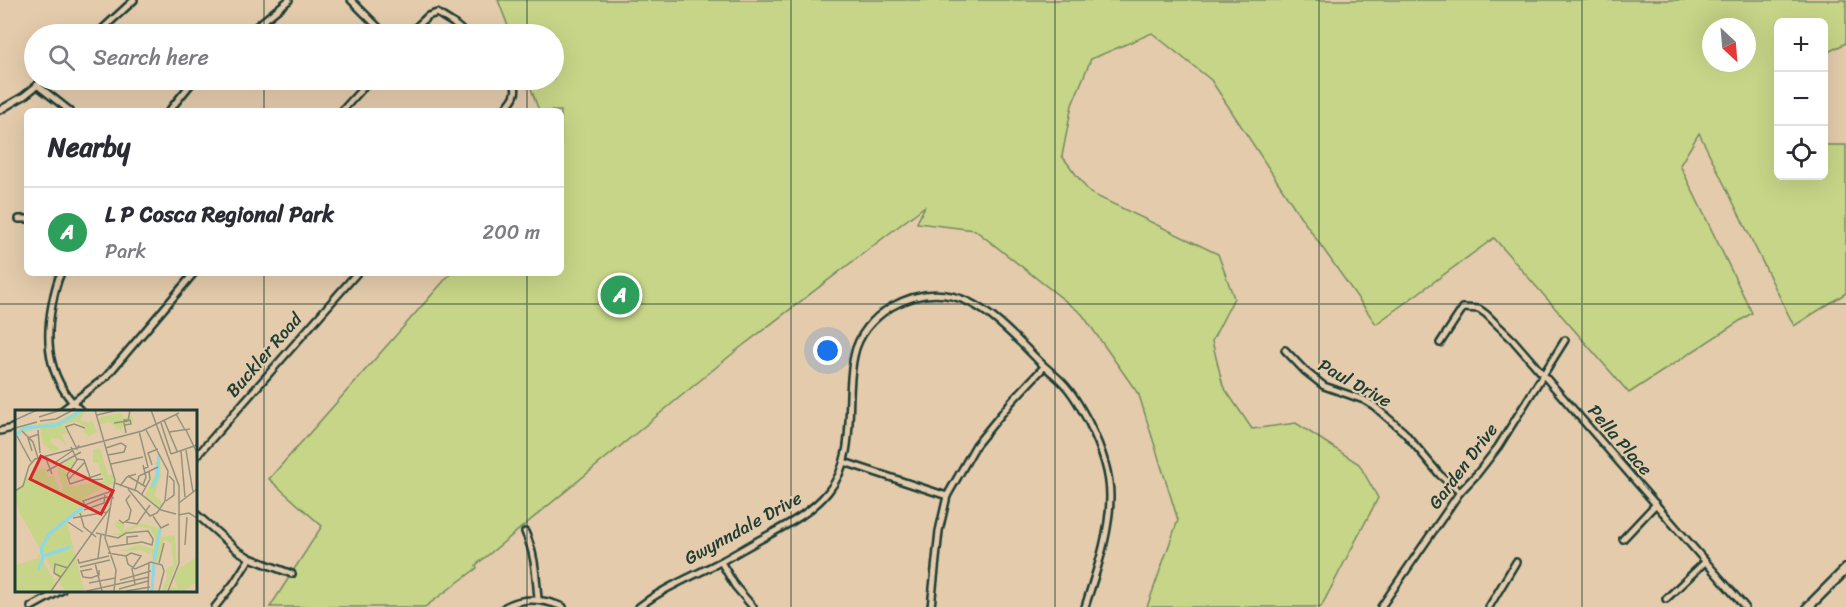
<!DOCTYPE html>
<html lang="en">
<head>
<meta charset="utf-8">
<style>
	:root { --surface:#fff; --page:#f7f7f7; --text:#2b2b33; --muted:#7c7c81; --line:#e1e1e2; --accent:#1f3d34 }
	body { margin:0; font-family:Sriracha,sans-serif; background:var(--page); color:var(--text) }
	.controls { position:absolute; right:18px; top:18px; display:grid; overflow:hidden; border-radius:9px; box-shadow:0 6px 24px #0002 }
	.controls button { width:54px; height:54px; display:grid; place-items:center; padding:0; border:0; border-bottom:2px solid var(--line); background:var(--surface); color:var(--text); font:30px sans-serif }
	.compass { position:absolute; left:1702px; top:18px; width:54px; height:54px; border-radius:50%; background:var(--surface); box-shadow:0 6px 24px #0002; rotate:154deg }
	.you { position:absolute; left:828px; top:351px; width:21px; height:21px; margin:-15px; border:4px solid #fff; border-radius:50%; background:#1a73e8; box-shadow:0 0 0 9px #1a73e833 }
	.badge { display:grid; place-items:center; width:39px; height:39px; border-radius:50%; background:var(--accent); color:#fff; font-size:20px; font-weight:700 }
	.pin { position:absolute; translate:-50% -50%; border:3px solid #fff; box-shadow:0 2px 6px #0006 }
	.list { margin:0; padding:0; list-style:none }
	h2 { display:flex; justify-content:space-between; align-items:center; height:78px; margin:0; padding:0 24px; font-size:26px }
	h2 small { font-size:20px; font-weight:400; color:var(--muted) }
	.list li { display:grid; grid-template-columns:39px 1fr auto; gap:18px; align-items:center; box-sizing:border-box; height:90px; padding:0 24px; border-top:2px solid var(--line) }
	.list b { display:block; font-size:22px; white-space:nowrap }
	.list p { margin:0; font-size:20px; white-space:nowrap; color:var(--muted) }
	.list em { font-size:20px; font-style:normal; color:var(--muted) }
	.icon { flex:none; width:33px; height:33px; fill:none; stroke:currentColor; stroke-width:2; stroke-linecap:round; stroke-linejoin:round }
	.map { position:relative; flex:none; width:1846px; height:607px; overflow:hidden }
	.search { position:absolute; background:var(--surface); box-shadow:0 6px 24px #0002; left:24px; top:24px; width:540px; height:66px; display:flex; align-items:center; gap:15px; box-sizing:border-box; padding:0 21px; border-radius:33px; color:var(--muted); font-size:22px }
	.panel { position:absolute; background:var(--surface); box-shadow:0 6px 24px #0002; left:24px; top:108px; width:540px; height:168px; border-radius:9px }
	.map>svg:first-child { display:block }
	.green { fill:#c7d588; stroke:#73895e; stroke-width:1.5; fill-rule:evenodd }
	.lines { fill:none; stroke-linecap:round; stroke-linejoin:round }
	.street-casing { stroke:#1f3d34; stroke-width:10 }
	.primary-casing { stroke:#1f3d34; stroke-width:13 }
	.street { stroke:#e4cbac; stroke-width:5 }
	.primary { stroke:#e4cbac; stroke-width:8 }
	.grid { fill:none; stroke:#1f3d34; stroke-width:1.5; stroke-opacity:0.55 }
	.labels { text-anchor:middle; stroke-width:4.5; stroke-linejoin:round; paint-order:stroke }
	.street-label { font-size:18px; fill:#1f3d34; stroke:#e4cbac }
	.inset-river { fill:none; stroke:#8bd8ea; stroke-width:3 }
	.inset-road { fill:none; stroke:#95927c; stroke-width:1.5 }
	.view { fill:#d62828; fill-opacity:0.15; stroke:#d62828; stroke-width:3 }
	.inset-edge { fill:none; stroke:#1f3d34; stroke-width:3 }
</style>
</head>
<body>
<div class="map">
<svg width="1846" height="607" viewBox="0 0 1846 607">
	<rect width="100%" height="100%" fill="#e4cbac"/>
	<filter id="ink" filterUnits="userSpaceOnUse"><feTurbulence type="fractalNoise" baseFrequency=".0167" numOctaves="2"/><feDisplacementMap in="SourceGraphic" scale="12" xChannelSelector="R" yChannelSelector="G"/><feConvolveMatrix kernelMatrix="1 2 1 2 8 2 1 2 1" color-interpolation-filters="sRGB"/></filter>
	<g filter="url(#ink)">
		<path class="green" d="M 498,0 L 1846,0 L 1846,43 L 1824,54 L 1824,22 L 1778,22 L 1778,176 L 1824,176 L 1824,145 L 1846,145 L 1846,293 L 1794,326 L 1699,133 L 1680,165 L 1752,313 L 1629,393 L 1494,238 L 1376,324 L 1298,213 L 1211,80 L 1152,33 L 1091,59 L 1072,105 L 1062,156 L 1090,193 L 1218,254 L 1234,298 L 1212,341 L 1223,386 L 1252,429 L 1296,423 L 1359,464 L 1378,498 L 1321,607 L 1147,607 L 1178,520 L 1139,395 L 1082,314 L 975,230 L 917,223 L 925,206 L 737,350 L 476,565 L 477,568 L 425,607 L 270,607 L 322,526 L 269,479 L 451,273 L 561,273 L 561,111 L 539,111 L 528,80 L 554,80 L 554,34 L 511,34 ZM 1711,27 L 1747,27 L 1747,63 L 1711,63 Z"/>
		<g class="lines">
			<defs>
				<g id="street">
					<polyline points="351,0 385,34"/>
					<polyline points="97,34 134,0"/>
					<polyline points="247,34 289,0"/>
					<polyline points="409,34 428,16 437,13 453,23 466,34"/>
					<polyline points="37,85 70,111"/>
					<polyline points="0,110 24,96 44,80"/>
					<polyline points="169,111 194,80"/>
					<polyline points="342,111 370,80"/>
					<path d="M 503,111 C 512,101 520,93 513,80"/>
					<polyline points="19,219 27,219"/>
					<path d="M 61,273 C 56,283 54,294 52,305 C 44,347 50,382 82,412"/>
					<polyline points="1440,343 1463,308 1479,309 1486,314 1513,340 1745,607"/>
					<polyline points="1285,350 1305,371 1324,386 1364,400 1374,406 1404,432 1440,475 1460,492"/>
					<polyline points="60,412 106,377 194,273"/>
					<polyline points="0,431 16,427"/>
					<polyline points="195,458 357,273"/>
					<polyline points="844,462 947,496"/>
					<polyline points="195,513 237,550 250,558 292,574"/>
					<path d="M 525,532 C 535,553 536,576 538,599"/>
					<polyline points="1623,539 1656,504"/>
					<polyline points="721,562 735,586 753,607"/>
					<polyline points="1666,599 1705,562"/>
					<polyline points="31,607 62,590"/>
					<polyline points="215,607 234,583 250,558"/>
					<path d="M 505,607 C 524,596 544,599 563,607"/>
					<path d="M 639,607 C 664,587 694,576 722,561 C 735,554 748,546 761,539 C 785,526 811,513 828,492 C 859,455 844,401 854,356 C 858,335 873,318 891,307 C 954,272 993,315 1035,357 C 1043,366 1053,373 1061,381 C 1073,393 1081,408 1089,423 C 1100,445 1110,471 1110,496 C 1110,534 1096,572 1085,607"/>
					<polyline points="931,607 939,531 947,496 976,445 1012,401 1044,367"/>
					<polyline points="1381,607 1460,492 1477,474 1498,447 1565,340"/>
					<polyline points="1489,607 1516,562"/>
				</g>
				<polyline id="primary" points="1808,607 1846,569"/>
			</defs>
			<use href="#street" class="street-casing"/>
			<use href="#primary" class="primary-casing"/>
			<use href="#street" class="street"/>
			<use href="#primary" class="primary"/>
		</g>
	</g>
	<path class="grid" d="M 264,0 L 264,34M 527,0 L 527,34M 791,0 L 791,607M 1055,0 L 1055,607M 1319,0 L 1319,607M 1582,0 L 1582,607M 264,80 L 264,111M 527,80 L 527,111M 264,273 L 264,607M 527,273 L 527,607M 0,304 L 1846,304"/>
	<g class="labels">
		<g class="street-label">
			<text transform="translate(264 355) rotate(-49)" y="6">Buckler Road</text>
			<text transform="translate(1355 383) rotate(29)" y="6">Paul Drive</text>
			<text transform="translate(1620 440) rotate(49)" y="6">Pella Place</text>
			<text transform="translate(1463 466) rotate(-53)" y="6">Garden Drive</text>
			<text transform="translate(743 528) rotate(-29)" y="6">Gwynndale Drive</text>
		</g>
	</g>
	<g transform="translate(15 410)">
		<rect width="182" height="182" fill="#e4cbac"/>
		<path d="M 64,0 L 71,0 L 65,10 L 73,13 L 77,10 L 82,22 L 74,26 L 68,22 L 71,17 L 61,11 L 47,15 L 54,24 L 46,24 L 53,37 L 44,29 L 36,28 L 36,33 L 45,39 L 37,42 L 28,33 L 25,17 L 0,26 L 6,17 L 44,11 ZM 106,3 L 108,8 L 118,6 L 118,12 L 106,17 L 108,23 L 103,18 L 100,22 L 101,17 L 94,12 L 83,15 L 86,7 ZM 85,38 L 93,65 L 98,65 L 99,73 L 68,88 L 68,103 L 51,109 L 69,180 L 50,181 L 5,104 L 0,85 L 12,67 L 19,67 L 18,58 L 23,58 L 23,67 L 24,59 L 31,58 L 33,67 L 39,66 L 45,81 L 48,78 L 42,59 L 58,48 L 60,53 L 51,62 L 53,77 L 89,71 L 83,53 L 78,53 L 78,40 ZM 145,44 L 146,65 L 139,86 L 148,93 L 145,98 L 130,86 L 143,57 L 139,53 L 144,51 L 141,45 ZM 102,111 L 109,113 L 109,120 L 125,113 L 147,119 L 145,127 L 160,125 L 162,153 L 151,181 L 147,181 L 152,168 L 151,159 L 159,155 L 156,134 L 149,129 L 143,151 L 138,151 L 136,141 L 134,144 L 127,140 L 105,141 L 123,135 L 139,139 L 140,127 L 136,120 L 124,116 L 105,126 L 96,124 L 106,123 L 99,114 ZM 23,143 L 41,173 L 39,181 L 0,181 L 1,155 L 23,148 ZM 181,148 L 181,172 L 169,181 L 154,181 L 157,177 L 163,179 L 159,168 L 164,158 Z" fill="#c7d588"/>
		<path class="inset-river" d="M 0,26 L 9,18 L 42,15 L 68,0M 137,77 L 142,68 L 144,45M 29,146 L 55,137M 139,151 L 145,119M 23,160 L 28,149 L 26,139 L 34,124 L 68,97M 137,181 L 139,153"/>
		<path class="inset-road" d="M 80,0 L 100,70 L 90,128 L 101,160 L 99,181M 136,0 L 164,76 L 164,153 L 153,181M 161,4 L 170,20M 82,5 L 103,0M 24,7 L 46,0M 0,10 L 22,0M 149,10 L 162,41M 25,11 L 41,9 L 58,0M 99,13 L 113,11 L 115,0M 146,13 L 156,44M 110,15 L 116,14 L 115,10 L 109,10 L 109,13 L 111,23M 50,17 L 59,14 L 70,18M 51,17 L 62,39 L 64,35M 0,18 L 22,12M 23,20 L 25,43M 171,20 L 182,43M 7,21 L 18,32 L 23,48M 124,21 L 133,57 L 128,59M 154,22 L 175,19M 2,26 L 16,52M 56,37 L 62,50 L 52,65 L 55,74 L 86,64M 91,38 L 106,33 L 111,36 L 109,42 L 93,45M 171,40 L 178,82M 17,41 L 13,28 L 24,24M 166,41 L 170,87M 156,44 L 182,35M 30,46 L 37,64M 62,49 L 69,50 L 76,70 L 88,69M 38,54 L 57,41M 96,54 L 128,47M 137,55 L 133,43 L 143,39M 32,61 L 66,42M 113,66 L 131,77M 53,70 L 70,52M 100,73 L 122,81 L 146,100 L 161,104M 128,75 L 131,67 L 128,55M 105,76 L 112,67 L 121,64M 113,79 L 135,106 L 142,103 L 150,91 L 153,61 L 131,20M 120,80 L 124,66 L 143,57M 0,81 L 8,76 L 14,56 L 20,49 L 127,21 L 164,3M 127,84 L 135,69 L 134,61M 99,88 L 90,87 L 70,95 L 68,91 L 100,80M 151,91 L 159,85 L 159,71 L 154,66M 164,93 L 182,79M 69,100 L 89,93 L 90,85M 65,103 L 69,117 L 81,127M 163,105 L 174,103 L 182,108M 138,106 L 146,118 L 154,114M 58,108 L 92,102M 104,110 L 108,113 L 114,109 L 116,100 L 111,90 L 115,85M 53,112 L 68,122M 111,112 L 122,114 L 135,95M 81,123 L 103,128 L 111,123 L 133,121 L 138,129 L 137,135 L 127,132 L 94,137M 112,135 L 112,127 L 123,126M 170,135 L 172,107M 93,143 L 111,146M 111,146 L 113,154 L 120,159 L 136,152 L 147,155 L 149,161 L 144,181M 111,146 L 116,143 L 126,146 L 117,159 L 120,174M 83,148 L 86,124M 63,149 L 64,153 L 94,146M 80,153 L 87,181M 144,153 L 149,133M 65,157 L 95,150M 77,159 L 66,161 L 68,167 L 76,168 L 84,165 L 84,160M 46,167 L 39,163 L 40,154 L 53,158M 105,170 L 136,161M 74,173 L 100,168M 104,179 L 133,171M 36,181 L 95,98M 72,181 L 134,167M 111,181 L 135,177M 133,181 L 134,152"/>
		<path class="view" d="M 26,46 L 98,81 L 86,104 L 15,69 Z"/>
		<rect width="182" height="182" class="inset-edge"/>
	</g>
</svg>
<div class="controls">
<button>+</button>
<button>−</button>
<button><svg class="icon" aria-label="locate" viewBox="0 0 24 24"><circle cx="12" cy="12" r="6"/><path d="M12 2v4M12 18v4M2 12h4M18 12h4"/></svg></button>
</div>
<svg class="compass" viewBox="-18 -18 36 36"><path d="M0-13l5 13h-10z" fill="#e53935"/><path d="M0 13l5-13h-10z" fill="#7c7c81"/></svg>
<div class="you"></div>
<div class="pin badge" style="left:620px;top:295px;background:#2e9e5b">A</div>
<div class="search"><svg class="icon" aria-label="search" viewBox="0 0 24 24"><circle cx="10" cy="10" r="6"/><path d="M15 15l6 6"/></svg>Search here</div>
<section class="panel">
<h2>Nearby<small></small></h2>
<ul class="list">
<li><span class="badge" style="background:#2e9e5b">A</span><div><b>L P Cosca Regional Park</b><p>Park</p></div><em>200 m</em></li>
</ul>
</section>
</div>
</body>
</html>
